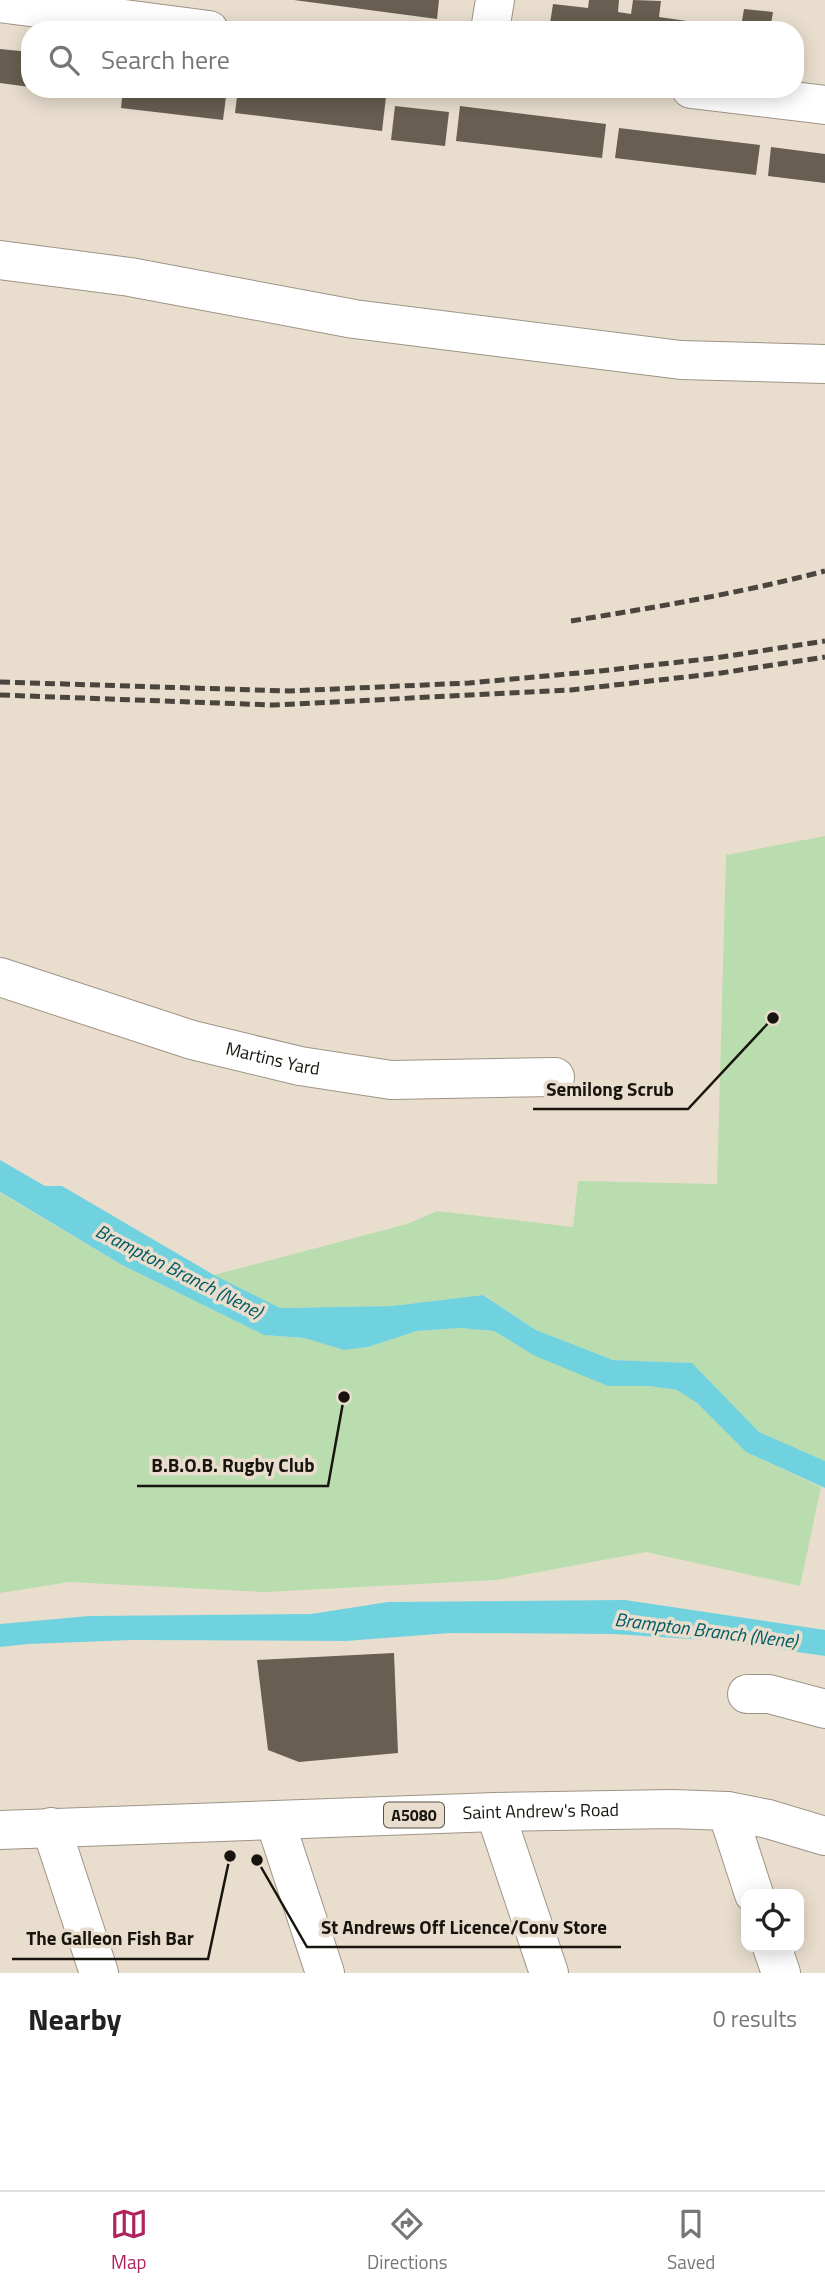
<!DOCTYPE html>
<html lang="en">
<head>
<meta charset="utf-8">
<style>
	:root { --surface:#fff; --page:#f2f2f2; --text:#222; --muted:#767676; --line:#e0e0e0; --accent:#af235e }
	body { margin:0; font-family:"Titillium Web",sans-serif; background:var(--page); color:var(--text) }
	.controls { position:absolute; right:21px; bottom:21px; display:grid; overflow:hidden; border-radius:14px; box-shadow:0 4px 18px #0003 }
	.controls button { width:63px; height:63px; display:grid; place-items:center; padding:0; border:0; border-bottom:2px solid var(--line); background:var(--surface); color:var(--text); font:35px sans-serif }
	.list { margin:0; padding:0; list-style:none }
	h2 { display:flex; justify-content:space-between; align-items:center; height:91px; margin:0; padding:0 28px; font-size:30px }
	h2 small { font-size:23px; font-weight:400; color:var(--muted) }
	.icon { flex:none; width:38px; height:38px; fill:none; stroke:currentColor; stroke-width:2; stroke-linecap:round; stroke-linejoin:round }
	.map { position:relative; flex:none; width:825px; height:1973px; overflow:hidden }
	.search { position:absolute; background:var(--surface); box-shadow:0 4px 18px #0003; left:21px; right:21px; top:21px; height:77px; display:flex; align-items:center; gap:18px; box-sizing:border-box; padding:0 24px; border-radius:28px; color:var(--muted); font-size:26px }
	.sheet { height:217px; background:var(--surface) }
	nav { display:flex; justify-content:space-around; align-items:center; box-sizing:border-box; height:98px; border-top:2px solid var(--line); background:var(--surface); font-size:19px; color:var(--muted) }
	nav a { display:grid; justify-items:center; gap:4px }
	nav .on { color:var(--accent) }
	.map>svg:first-child { display:block }
	.green { fill:#b9ddae }
	.water { fill:#71d2df }
	.building { fill:#685e51 }
	.lines { fill:none; stroke-linecap:round; stroke-linejoin:round }
	.minor-casing { stroke:#9e9486; stroke-width:40 }
	.major-casing { stroke:#9e9486; stroke-width:40 }
	.minor { stroke:#fff; stroke-width:38 }
	.major { stroke:#fff; stroke-width:38 }
	.rail { stroke:#4a453d; stroke-width:5; stroke-dasharray:10 5; stroke-linecap:butt }
	.labels { text-anchor:middle; stroke-width:7; stroke-linejoin:round; paint-order:stroke }
	.shield { fill:#e9dece; stroke:#575148; stroke-width:2 }
	.shield-label { font-size:16px; font-weight:bold; fill:#18150f }
	.street-label { font-size:18px; fill:#18150f; stroke:#e9dece }
	.water-label { font-size:19px; font-style:italic; fill:#005b64; stroke:#e9dece }
	.leader { fill:none; stroke:#18150f; stroke-width:2.5 }
	.callout-dot { fill:#18150f; stroke:#e9dece; stroke-width:2.5 }
	.callout-label { font-size:19px; text-anchor:middle; font-weight:bold; fill:#18150f; stroke:#e9dece; stroke-width:7; stroke-linejoin:round; paint-order:stroke }
</style>
</head>
<body>
<div class="map">
<svg width="825" height="1973" viewBox="0 0 825 1973">
	<rect width="100%" height="100%" fill="#e9dece"/>
	<g class="green">
		<polygon points="825,836 825,1461 759,1432 691,1363 613,1360 536,1330 484,1295 392,1306 280,1308 214,1275 407,1224 437,1211 573,1227 578,1181 717,1184 726,855"/>
		<polygon points="0,1193 122,1265 264,1335 304,1338 344,1350 368,1347 417,1331 460,1328 494,1331 533,1355 649,1386 677,1390 697,1403 746,1452 821,1487 800,1586 646,1552 496,1580 264,1592 69,1582 0,1593"/>
	</g>
	<g class="water">
		<polygon points="0,1160 45,1186 62,1186 214,1275 280,1308 392,1306 483,1295 536,1330 613,1360 692,1363 759,1432 825,1461 825,1488 746,1452 697,1403 677,1390 649,1386 608,1386 533,1355 494,1331 460,1328 417,1331 368,1347 344,1350 304,1338 264,1335 122,1265 0,1192"/>
		<polygon points="625,1600 825,1630 825,1656 721,1641 614,1634 450,1633 346,1641 132,1640 28,1644 0,1647 0,1624 89,1616 311,1614 388,1602"/>
	</g>
	<g class="building">
		<polygon points="294,0 439,0 437,19"/>
		<polygon points="589,0 619,0 618,12 631,14 633,0 661,1 659,17 694,22 693,30 549,30 553,4 588,8"/>
		<polygon points="744,9 773,12 770,30 706,30 707,23 741,27"/>
		<polygon points="0,49 30,52 30,87 0,83"/>
		<polygon points="64,89 111,89 110,97"/>
		<polygon points="123,89 227,89 223,120 121,108"/>
		<polygon points="238,89 320,89 386,97 382,131 235,113"/>
		<polygon points="395,106 449,112 445,146 391,140"/>
		<polygon points="460,106 606,124 602,158 456,141"/>
		<polygon points="619,128 760,145 756,175 615,158"/>
		<polygon points="771,147 825,154 825,183 768,176"/>
		<polygon points="394,1653 398,1753 299,1762 268,1750 257,1660"/>
	</g>
	<g class="lines">
		<defs>
			<g id="minor">
				<polyline points="0,3 209,30"/>
				<polyline points="490,30 495,0"/>
				<polyline points="691,89 825,105"/>
				<polyline points="0,260 130,277 354,319 681,360 825,364"/>
				<path id="s1" d="M 0,977 L 192,1040 L 300,1066 L 391,1080 L 555,1077"/>
				<polyline points="747,1694 769,1694 825,1709"/>
				<polyline points="727,1811 754,1894"/>
				<polyline points="495,1812 549,1973"/>
				<polyline points="275,1821 325,1973"/>
				<polyline points="51,1827 99,1973"/>
				<polyline points="772,1947 781,1973"/>
			</g>
			<g id="major">
				<path id="s2" d="M 0,1830 L 495,1812 L 672,1809 L 727,1811 L 768,1819 L 825,1836"/>
			</g>
		</defs>
		<use href="#minor" class="minor-casing"/>
		<use href="#major" class="major-casing"/>
		<use href="#minor" class="minor"/>
		<use href="#major" class="major"/>
		<g class="rail">
			<path d="M 571,621 C 657,607 741,593 825,571"/>
			<polyline points="0,682 289,691 469,683 600,671 715,658 825,641"/>
			<polyline points="0,695 273,705 571,690 721,673 825,657"/>
		</g>
	</g>
	<g class="labels">
		<rect class="shield" x="384" y="1802.5" width="60" height="25" rx="5"/>
		<g class="shield-label">
			<text x="414" y="1821">A5080</text>
		</g>
		<g class="street-label">
			<text dy="6" stroke="none"><textPath href="#s1" startOffset="285">Martins Yard</textPath></text>
			<text dy="6" stroke="none"><textPath href="#s2" startOffset="541">Saint Andrew's Road</textPath></text>
		</g>
		<g class="water-label">
			<text transform="translate(179 1271) rotate(27)" y="7">Brampton Branch (Nene)</text>
			<text transform="translate(706 1630) rotate(7)" y="7">Brampton Branch (Nene)</text>
		</g>
	</g>
	<path class="leader" d="M773 1018L688 1109H533M344 1397L328 1486H137M257 1860L307 1947H621M230 1856L208 1959H12"/>
	<g class="callout-dot">
		<circle cx="773" cy="1018" r="7"/>
		<circle cx="344" cy="1397" r="7"/>
		<circle cx="257" cy="1860" r="7"/>
		<circle cx="230" cy="1856" r="7"/>
	</g>
	<g class="callout-label">
		<text x="610" y="1096">Semilong Scrub</text>
		<text x="233" y="1472">B.B.O.B. Rugby Club</text>
		<text x="464" y="1934">St Andrews Off Licence/Conv Store</text>
		<text x="110" y="1945">The Galleon Fish Bar</text>
	</g>
</svg>
<div class="controls">
<button><svg class="icon" aria-label="locate" viewBox="0 0 24 24"><circle cx="12" cy="12" r="6"/><path d="M12 2v4M12 18v4M2 12h4M18 12h4"/></svg></button>
</div>
<div class="search"><svg class="icon" aria-label="search" viewBox="0 0 24 24"><circle cx="10" cy="10" r="6"/><path d="M15 15l6 6"/></svg>Search here</div>
</div>
<section class="sheet">
<h2>Nearby<small>0 results</small></h2>
<ul class="list">
</ul>
</section>
<nav>
<a class="on"><svg class="icon" aria-label="map" viewBox="0 0 24 24"><path d="M3 6l6-2 6 2 6-2v14l-6 2-6-2-6 2zM9 4v14M15 6v14"/></svg>Map</a>
<a><svg class="icon" aria-label="directions" viewBox="0 0 24 24"><path d="M12 3l9 9-9 9-9-9zM9 14v-3h6M13 9l2 2-2 2"/></svg>Directions</a>
<a><svg class="icon" aria-label="saved" viewBox="0 0 24 24"><path d="M7 4h10v16l-5-4-5 4z"/></svg>Saved</a>
</nav>
</body>
</html>
